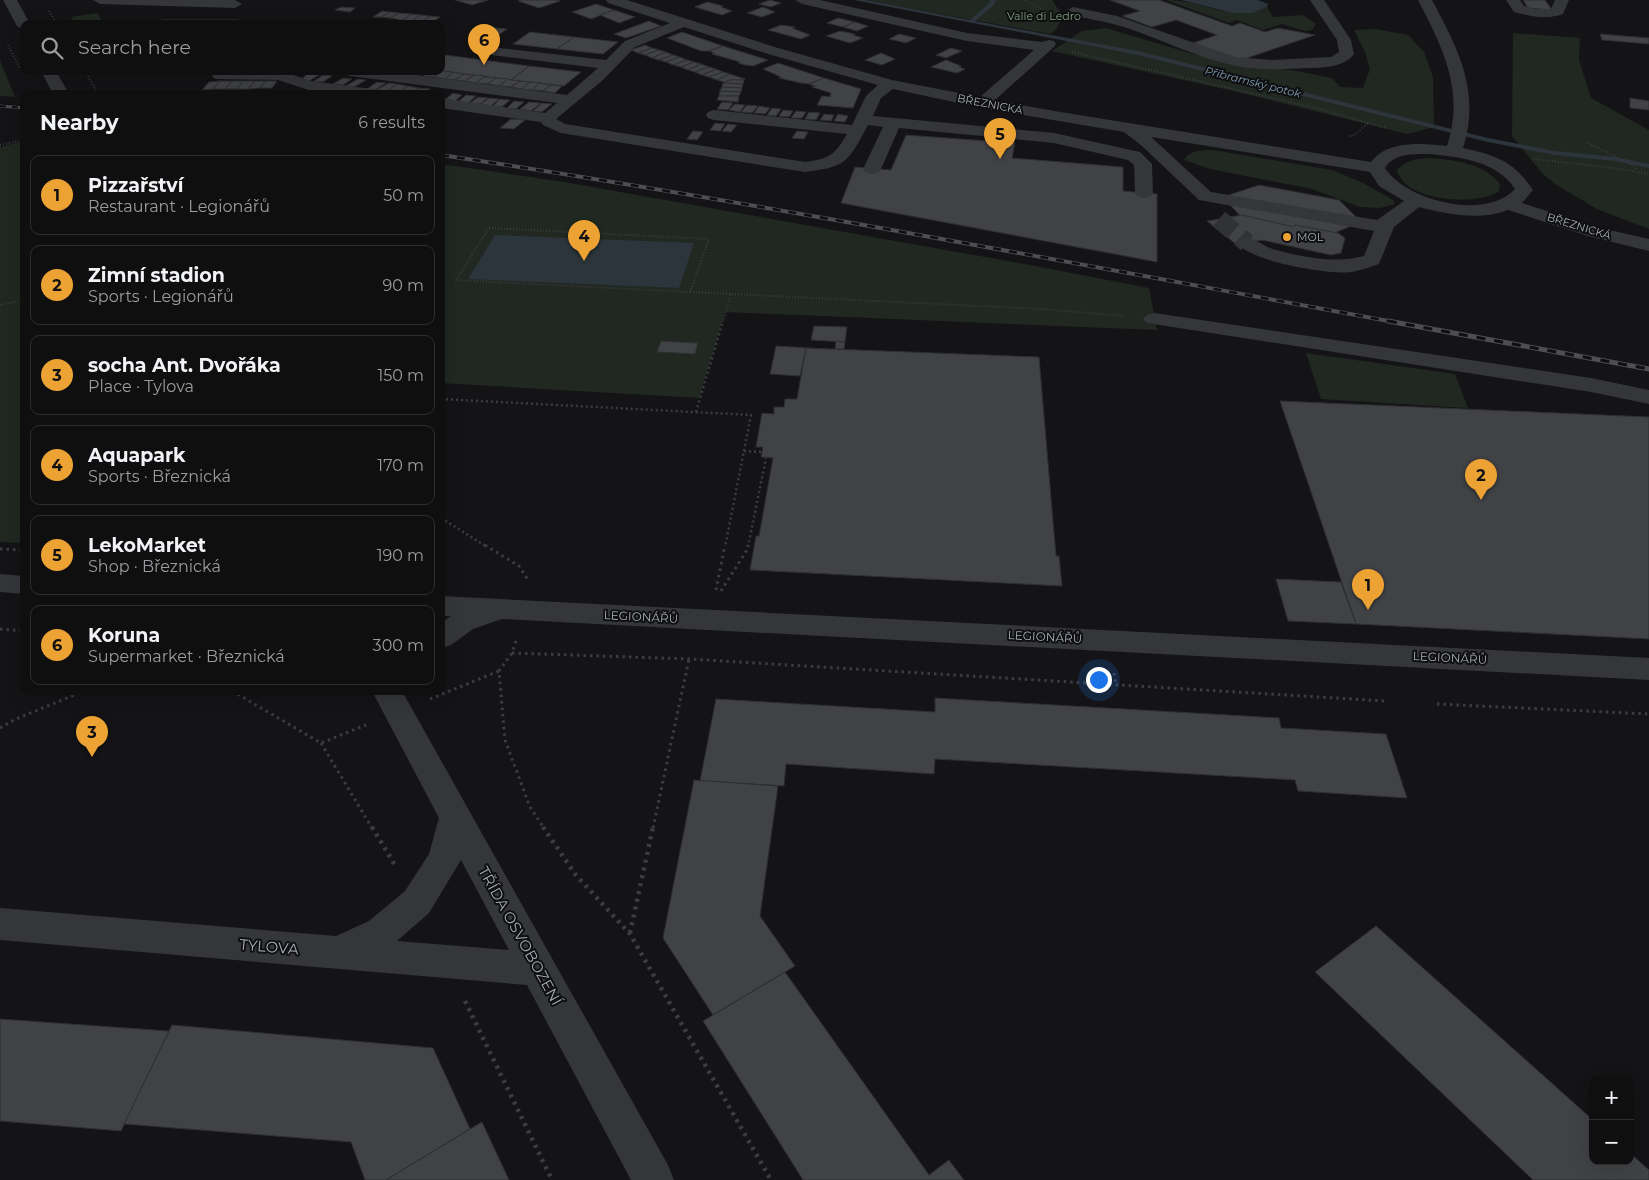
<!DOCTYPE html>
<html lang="en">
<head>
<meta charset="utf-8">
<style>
	:root { --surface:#0f0f10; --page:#1d1d1e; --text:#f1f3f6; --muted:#9b9c9f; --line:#2f2f30; --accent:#eda334 }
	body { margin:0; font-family:Montserrat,sans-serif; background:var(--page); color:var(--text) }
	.controls { position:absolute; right:15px; bottom:15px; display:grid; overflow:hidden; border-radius:10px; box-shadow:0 5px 20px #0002 }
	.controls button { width:45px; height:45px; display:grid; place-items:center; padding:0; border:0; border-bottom:1px solid var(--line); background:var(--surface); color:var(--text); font:25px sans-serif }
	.you { position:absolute; left:1098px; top:679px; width:18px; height:18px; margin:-12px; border:4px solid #fff; border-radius:50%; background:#1a73e8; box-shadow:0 0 0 8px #1a73e833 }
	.badge { display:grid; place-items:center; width:32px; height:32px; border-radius:50%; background:var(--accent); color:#111; font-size:16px; font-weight:700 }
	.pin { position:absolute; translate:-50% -41px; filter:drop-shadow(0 1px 2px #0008) }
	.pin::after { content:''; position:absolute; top:26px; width:18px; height:15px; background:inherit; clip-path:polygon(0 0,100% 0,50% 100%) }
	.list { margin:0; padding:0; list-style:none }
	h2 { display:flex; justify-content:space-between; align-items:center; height:65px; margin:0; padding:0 20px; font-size:21px }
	h2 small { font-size:16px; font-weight:400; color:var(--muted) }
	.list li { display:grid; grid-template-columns:32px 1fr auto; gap:15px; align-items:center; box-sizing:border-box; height:80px; margin:0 10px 10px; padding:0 10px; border:1px solid var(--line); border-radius:10px }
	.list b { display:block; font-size:19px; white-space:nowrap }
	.list p { margin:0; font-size:16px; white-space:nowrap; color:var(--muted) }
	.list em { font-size:16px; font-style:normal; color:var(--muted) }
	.icon { flex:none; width:28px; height:28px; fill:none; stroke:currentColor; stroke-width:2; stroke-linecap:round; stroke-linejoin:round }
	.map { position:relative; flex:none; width:1649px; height:1180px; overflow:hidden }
	.search { position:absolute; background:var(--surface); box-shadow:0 5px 20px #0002; left:20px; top:20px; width:425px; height:55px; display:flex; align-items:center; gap:12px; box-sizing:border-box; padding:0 18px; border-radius:10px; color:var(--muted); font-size:19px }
	.panel { position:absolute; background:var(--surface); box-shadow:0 5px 20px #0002; left:20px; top:90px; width:425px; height:605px; border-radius:10px }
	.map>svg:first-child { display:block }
	.green { fill:#202821 }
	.water { fill:#2c353b }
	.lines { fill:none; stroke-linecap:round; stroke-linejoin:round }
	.stream { fill:#2c353b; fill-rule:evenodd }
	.building { fill:#404246; stroke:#2e2e31 }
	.minor-tunnel { stroke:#313236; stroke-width:19; stroke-dasharray:19 9; stroke-linecap:butt }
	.path-far3 { stroke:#3b3d41; stroke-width:2; stroke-dasharray:1 2; stroke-linecap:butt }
	.path-far2 { stroke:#3b3d41; stroke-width:2.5; stroke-dasharray:2 3; stroke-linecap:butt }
	.path-far1 { stroke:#3b3d41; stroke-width:3; stroke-dasharray:2.5 4; stroke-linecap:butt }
	.path { stroke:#3b3d41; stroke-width:4.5; stroke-dasharray:3 5; stroke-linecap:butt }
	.minor { fill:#35363a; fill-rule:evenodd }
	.rail-far2-casing { stroke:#4c4e53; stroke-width:3 }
	.rail-far1-casing { stroke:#4c4e53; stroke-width:4 }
	.rail-casing { stroke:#4c4e53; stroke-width:5 }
	.rail-far2 { stroke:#0f0f11; stroke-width:2; stroke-dasharray:6; stroke-linecap:butt }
	.rail-far1 { stroke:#0f0f11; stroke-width:2.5; stroke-dasharray:8; stroke-linecap:butt }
	.rail { stroke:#0f0f11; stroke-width:3; stroke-dasharray:9; stroke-linecap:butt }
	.poi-dot { fill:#eda334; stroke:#0f0f11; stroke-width:2 }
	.labels { text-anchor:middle; stroke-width:4; stroke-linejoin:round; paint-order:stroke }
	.far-park-label { font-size:11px; fill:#7da07d; stroke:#0f0f11 }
	.far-water-label { font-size:11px; font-style:italic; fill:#7d9bb0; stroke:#0f0f11 }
	.far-street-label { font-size:11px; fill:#a6acb6; stroke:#0f0f11 }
	.far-poi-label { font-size:11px; fill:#a6acb6; stroke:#0f0f11; text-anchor:start }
	.street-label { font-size:12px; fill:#a6acb6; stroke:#0f0f11 }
	.near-street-label { font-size:15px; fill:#a6acb6; stroke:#0f0f11 }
</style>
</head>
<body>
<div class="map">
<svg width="1649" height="1180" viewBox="0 0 1649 1180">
	<rect width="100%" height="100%" fill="#141416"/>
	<g class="green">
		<polygon points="864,0 1052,0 1063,16 1057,28 1051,34"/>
		<path d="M 1166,0 C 1204,0 1226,22 1267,7 L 1273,17 L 1303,15 L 1316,24 L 1312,30 L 1305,31 L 1282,24 L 1263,30 L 1237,20 L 1229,23 Z"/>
		<polygon points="97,13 104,24 74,24 71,17"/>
		<polygon points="162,19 239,19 234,24 157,24"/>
		<polygon points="1106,28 1193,54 1249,67 1291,70 1332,78 1340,87 1363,88 1370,69 1365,52 1354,30 1375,29 1408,35 1424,52 1433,77 1434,127 1407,134 1238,92 1052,51 1082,31"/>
		<polygon points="1513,33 1580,38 1579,60 1591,98 1649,130 1649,229 1597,209 1555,184 1542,173 1512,136"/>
		<polygon points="0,60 15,97 0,96"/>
		<polygon points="24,141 24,543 0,542 0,147"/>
		<path d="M 1213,150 L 1332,170 L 1363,183 L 1393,200 L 1395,204 L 1380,208 L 1360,207 L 1312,189 L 1210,169 L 1184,160 C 1189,150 1203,150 1213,150 Z"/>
		<path d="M 1429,158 C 1455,160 1483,163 1500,184 L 1499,191 C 1476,207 1403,201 1397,170 C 1406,160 1416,159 1429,158 Z"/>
		<polygon points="441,164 564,182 1030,265 1149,288 1157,330 725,312 699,398 441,383"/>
		<polygon points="1306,353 1455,374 1468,408 1321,399"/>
	</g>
	<g class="water">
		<polygon points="1181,0 1258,0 1268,4 1267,7 1252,13 1233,13"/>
		<polygon points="495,235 694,243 679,288 468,279"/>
	</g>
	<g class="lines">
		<polygon class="stream" points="854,0 866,0 970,20 989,3 990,0 996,0 994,5 975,21 1138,51 1488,138 1555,151 1615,157 1649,164 1649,168 1615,161 1555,155 1488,142 1138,55"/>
	</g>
	<g class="building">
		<polygon points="455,0 488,0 472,5"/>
		<polygon points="521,0 556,0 560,1 539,8 518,1"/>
		<polygon points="770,0 781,3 771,7 759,4"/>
		<polygon points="1110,0 1159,0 1232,26 1240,23 1265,32 1278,28 1315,35 1241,60 1193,43 1217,35 1176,20 1152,27 1122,16 1140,11"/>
		<polygon points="1523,0 1545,0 1552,10 1528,8"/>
		<polygon points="707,2 723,6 721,7 732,11 722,15 695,7"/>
		<polygon points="596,4 614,10 591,19 572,12"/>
		<polygon points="341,7 355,8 350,12 335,10"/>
		<polygon points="763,7 775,12 762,17 747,13"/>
		<polygon points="614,10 635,17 619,23 600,15"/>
		<polygon points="382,11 390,12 381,17 373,17"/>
		<polygon points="390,12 399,13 390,18 381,17"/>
		<polygon points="399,13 412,14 403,20 390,18"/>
		<polygon points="412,14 421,15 412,21 403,20"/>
		<polygon points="421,15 430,16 421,22 412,21"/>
		<polygon points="430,16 440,17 431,23 421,22"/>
		<polygon points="838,18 855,22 843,27 827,23"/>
		<polygon points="649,21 661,26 626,38 614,34"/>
		<polygon points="855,22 868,26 857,31 843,27"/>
		<polygon points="781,25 795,27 792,28 810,35 801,39 768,30"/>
		<polygon points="487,27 507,29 490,41 469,39"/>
		<polygon points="840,31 855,34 853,35 863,38 850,43 826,36"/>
		<polygon points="530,32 574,37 557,49 513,44"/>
		<polygon points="682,32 723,46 709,51 701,51 667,38"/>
		<polygon points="899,34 916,38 906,43 889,39"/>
		<polygon points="1600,34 1649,38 1649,44 1602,40"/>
		<polygon points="574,37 618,42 603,54 557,49"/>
		<polygon points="645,45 652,48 638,53 631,50"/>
		<polygon points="723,46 768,60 753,66 745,65 738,63 740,62 712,54 714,53 709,51"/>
		<polygon points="652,48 659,50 645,55 638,53"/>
		<polygon points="951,48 962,51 946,58 936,55"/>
		<polygon points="659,50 666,52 652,58 645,55"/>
		<polygon points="666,52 673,55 659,60 652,58"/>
		<polygon points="881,53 895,59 882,65 865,60"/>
		<polygon points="445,55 529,66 511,80 441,71 441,58"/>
		<polygon points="673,55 680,57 666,62 659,60"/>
		<polygon points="680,57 687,60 673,65 666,62"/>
		<polygon points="687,60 694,62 681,67 673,65"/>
		<polygon points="946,60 961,66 959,67 965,69 957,73 931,67"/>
		<polygon points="694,62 701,64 688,70 681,67"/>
		<polygon points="778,63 824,78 809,84 801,83 779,78 781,77 763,69"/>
		<polygon points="701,64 709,67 695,72 688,70"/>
		<polygon points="529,66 581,72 564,86 511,80"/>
		<polygon points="709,67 716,69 702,75 695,72"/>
		<polygon points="716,69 723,72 709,77 702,75"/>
		<polygon points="430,71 443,71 434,77 424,76"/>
		<polygon points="443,71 453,72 445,79 434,77"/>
		<polygon points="453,72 464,74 455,80 445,79"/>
		<polygon points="723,72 730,74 717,80 709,77"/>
		<polygon points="308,74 319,75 309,81 300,80"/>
		<polygon points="464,74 474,75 465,81 455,80"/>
		<polygon points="730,74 745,79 744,80 730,80 724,82 717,80"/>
		<polygon points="323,75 332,76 323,82 314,81"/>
		<polygon points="474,75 485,76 476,83 465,81"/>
		<polygon points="484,77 496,78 488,84 476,83"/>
		<polygon points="343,78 352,79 343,85 333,84"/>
		<polygon points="496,78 508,79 499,86 488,84"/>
		<polygon points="824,78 861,89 853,108 817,105 822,96 830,97 831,93 812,87 815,86 809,84"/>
		<polygon points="358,79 366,80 354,87 346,86"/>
		<polygon points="508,79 511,80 520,81 511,87 499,86"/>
		<polygon points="730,80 744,80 743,84 723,83"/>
		<polygon points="220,81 213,89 202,90 209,82"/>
		<polygon points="220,81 232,81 225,89 213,89"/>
		<polygon points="232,81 243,81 237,89 225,89"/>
		<polygon points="243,81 255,81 248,89 237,89"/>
		<polygon points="255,81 266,81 260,88 248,89"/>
		<polygon points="266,81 277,81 272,88 260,88"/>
		<polygon points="520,81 530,82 522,89 511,87"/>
		<polygon points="377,82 386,83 375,90 367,89"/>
		<polygon points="530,82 540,83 532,90 522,89"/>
		<polygon points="389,83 397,84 386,92 376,90"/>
		<polygon points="540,83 551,85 543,91 532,90"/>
		<polygon points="723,83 743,84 742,88 722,87"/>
		<polygon points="397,84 408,86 397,93 386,92"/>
		<polygon points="551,85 562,86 555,93 543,91"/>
		<polygon points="408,86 419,88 410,94 397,93"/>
		<polygon points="722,87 742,88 741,92 720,91"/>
		<polygon points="419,88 430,89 424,94 410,94"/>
		<polygon points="720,91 741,92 739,96 719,96"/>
		<polygon points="453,93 462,95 455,101 446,99"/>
		<polygon points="466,95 476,96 468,103 459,101"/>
		<polygon points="719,96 739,96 738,102 717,100"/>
		<polygon points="478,97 488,98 480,104 470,103"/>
		<polygon points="489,98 499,99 491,106 481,104"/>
		<polygon points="1630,98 1649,101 1649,110 1630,108"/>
		<polygon points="500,99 510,100 502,107 493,106"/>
		<polygon points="514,101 524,102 516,109 507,108"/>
		<polygon points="529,102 541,103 531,111 520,109"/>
		<polygon points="722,102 733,103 728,110 717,109"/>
		<polygon points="542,103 552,104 542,112 533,111"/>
		<polygon points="735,104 745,105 740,112 729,110"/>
		<polygon points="747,105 758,106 752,113 741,112"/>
		<polygon points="759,106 770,108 765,114 754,113"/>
		<polygon points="772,108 781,109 776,116 767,115"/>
		<polygon points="783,110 793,111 789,117 779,116"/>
		<polygon points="796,111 806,112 802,118 791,118"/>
		<polygon points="809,112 820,113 816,120 805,119"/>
		<polygon points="824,114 834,115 831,121 820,120"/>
		<polygon points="838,114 848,116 845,122 834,121"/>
		<polygon points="511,119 525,120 514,129 500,128"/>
		<polygon points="715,123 725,124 720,131 710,130"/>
		<polygon points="728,124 737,125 731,132 722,131"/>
		<polygon points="693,131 703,132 697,140 687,139"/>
		<polygon points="797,131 808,132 804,139 792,138"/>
		<polygon points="906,135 1015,143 1012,158 1123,167 1123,191 1157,194 1157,262 841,203 855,167 891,170"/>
		<polygon points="1259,185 1339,200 1361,222 1327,236 1244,220 1223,197"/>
		<polygon points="1242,215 1294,227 1295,225 1338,233 1345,238 1341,253 1331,255 1262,240 1237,245 1207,221"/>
		<polygon points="814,326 847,327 845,342 811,340"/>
		<polygon points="661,341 698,343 695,354 657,352"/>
		<polygon points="836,341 845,342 844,349 835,349"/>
		<polygon points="776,346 810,348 806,348 800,376 770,374"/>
		<polygon points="806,348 1039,357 1056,556 1059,556 1062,586 750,570 756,536 759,536 773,458 761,457 763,447 756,447 762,413 774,414 774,407 784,407 785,399 797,399"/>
		<polygon points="1280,401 1649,417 1649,639 1356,624"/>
		<polygon points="1276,579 1341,582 1356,624 1288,621"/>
		<polygon points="935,698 1279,718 1281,728 1386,734 1407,798 1298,791 1295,780 935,759 934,774 786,764 784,786 700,781 716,699 935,712"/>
		<polygon points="694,780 778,786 760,916 795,966 713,1015 663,938"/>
		<polygon points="1376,926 1593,1120 1593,1161 1630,1161 1630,1153 1649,1170 1649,1180 1533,1180 1315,972"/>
		<polygon points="785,972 929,1175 949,1160 964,1180 803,1180 703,1021"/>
		<polygon points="0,1019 169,1031 121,1131 0,1121"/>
		<polygon points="172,1025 433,1048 470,1129 386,1180 365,1180 351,1142 124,1124"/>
		<polygon points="482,1122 509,1180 386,1180 470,1129"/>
	</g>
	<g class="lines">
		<polyline class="minor-tunnel" points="1219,219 1247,243"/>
		<g class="path-far3">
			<polyline points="1024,0 1046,11"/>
			<polyline points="49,11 57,24"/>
			<polyline points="8,45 20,69"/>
			<polyline points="1072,52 1316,108 1386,128"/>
			<polyline points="85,71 98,94"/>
			<polyline points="98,71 96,72 142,73"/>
			<polyline points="1350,136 1353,136 1368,123"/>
			<polyline points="1588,143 1633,165 1637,170"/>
			<polyline points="0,145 24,140"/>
			<polyline points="1534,159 1620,169 1649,174"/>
			<polygon points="489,228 709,239 690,292 456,280"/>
			<polyline points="690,292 1041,309 1124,316"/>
			<polyline points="0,305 24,300"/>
			<polyline points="723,322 731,294"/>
		</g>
		<g class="path-far2">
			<polyline points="441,399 751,415 725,547"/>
			<polyline points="696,412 723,321"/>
			<polyline points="744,451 762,452"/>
			<polyline points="441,518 487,547"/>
			<polyline points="748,547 766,458"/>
		</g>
		<g class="path-far1">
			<polyline points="485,545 519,566 528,580"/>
			<polyline points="0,549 24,550"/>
			<polyline points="716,590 725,545"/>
			<polyline points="721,591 747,550 748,545"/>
			<polyline points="0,629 24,631"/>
			<polyline points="516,641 512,653 499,671 505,740 530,807 544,828"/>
			<polyline points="512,653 689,659 1385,701"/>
			<polyline points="1114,673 1116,684"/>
			<polyline points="232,691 321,743 366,725"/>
			<polyline points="430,699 499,671"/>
			<polyline points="1437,704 1649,714"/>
			<polyline points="0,728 16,719 84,691"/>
			<polyline points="321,743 372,828"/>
			<polyline points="653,828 689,659"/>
		</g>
		<g class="path">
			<polyline points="372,827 396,867"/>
			<polyline points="543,827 575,874 630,934 771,1180"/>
			<polyline points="630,933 653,827"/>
			<polyline points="465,1001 552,1180"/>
		</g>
		<g class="minor">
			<polygon points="3,0 17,0 30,24 24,24 24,30 17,26"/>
			<polygon points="93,0 235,0 242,4 235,8 100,4"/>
			<path d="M 606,0 L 627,0 L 778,48 L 892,80 L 980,97 L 1034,50 L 967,41 L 802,4 L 795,0 L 820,0 L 967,33 L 1042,42 L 1049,40 L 1054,41 L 1056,44 L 1054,47 L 995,100 L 1054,111 L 1371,162 C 1387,140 1423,143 1447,146 C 1465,91 1443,48 1418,0 L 1432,0 C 1458,49 1481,91 1463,148 C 1495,155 1514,161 1533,190 L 1522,203 L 1601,228 L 1649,239 L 1649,251 L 1588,236 L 1508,210 C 1479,221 1447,214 1419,207 L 1394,227 L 1379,264 C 1370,267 1361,270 1352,272 C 1330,275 1251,262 1237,243 L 1240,239 C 1255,235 1262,247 1276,250 C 1303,257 1336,264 1364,256 L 1374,231 L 1199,200 L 1142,146 L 1124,132 L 982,108 L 893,89 L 881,98 L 873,116 L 1054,133 L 1140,152 L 1152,164 L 1153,193 L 1150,197 L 1144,198 L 1138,197 L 1135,193 L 1134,165 L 1128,160 L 1054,143 L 899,128 L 881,169 L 878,173 L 872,174 L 866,173 L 863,169 L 883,127 L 868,125 C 848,162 847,167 805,172 L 561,133 L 543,125 L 541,122 L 441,108 L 441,98 L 545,113 L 557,103 L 350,76 L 345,74 L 343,71 L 387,71 L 567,95 L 598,68 L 491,55 L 486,54 L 484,51 L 486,48 L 491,47 L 606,60 L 625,41 L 670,23 L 608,3 ZM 684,27 L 768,54 L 878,85 L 866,96 L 852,125 L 714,110 L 708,112 L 706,115 L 708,118 L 714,120 L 847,134 C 835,155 829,159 805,162 L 565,124 L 556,119 L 603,80 L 635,47 ZM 1151,137 L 1370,172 L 1379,186 L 1404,201 L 1377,220 L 1211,192 ZM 1429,154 C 1460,157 1497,161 1515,189 C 1486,221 1406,201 1385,168 C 1394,153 1414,154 1429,154 Z"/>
			<path d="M 1310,0 L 1324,0 L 1351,40 L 1354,54 C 1345,67 1323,68 1308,68 C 1284,69 1260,71 1236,66 C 1197,58 1161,39 1124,27 C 1105,21 1087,19 1068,14 L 1066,11 L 1073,7 L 1117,16 L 1235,57 L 1272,60 L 1331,57 L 1339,52 L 1337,40 Z"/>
			<path d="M 1506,0 L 1520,0 L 1524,6 L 1535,9 L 1551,9 L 1555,0 L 1569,0 L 1563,14 C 1547,20 1530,16 1514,12 Z"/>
			<polygon points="382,20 397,20 404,24 375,24"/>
			<polygon points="41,71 56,71 69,94 53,94"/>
			<polygon points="220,71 282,71 311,81 372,89 378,91 380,94 338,94 309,90 278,80 215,79 212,76 215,73"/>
			<polygon points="1154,313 1591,378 1649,390 1649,404 1591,392 1147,323 1143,319 1147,315"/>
			<polygon points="0,574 24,576 24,594 0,592"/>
			<polygon points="441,596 1649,658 1649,680 502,619 473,629 451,645 441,648 441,623 451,616 441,616"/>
			<path d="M 372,691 L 402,691 L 668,1165 L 674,1180 L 631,1180 L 527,985 L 0,940 L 0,908 L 336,936 L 369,921 L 405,891 L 429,854 L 439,818 ZM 461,860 L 509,950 L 397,941 L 429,913 Z"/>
		</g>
		<defs>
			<polyline id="rail-far2" points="0,106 24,108"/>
			<path id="rail-far1" d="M 441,155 C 760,203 1077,264 1394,322"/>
			<polyline id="rail" points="1388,321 1649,369"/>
		</defs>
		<use href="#rail-far2" class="rail-far2-casing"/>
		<use href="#rail-far1" class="rail-far1-casing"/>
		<use href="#rail" class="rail-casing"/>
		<use href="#rail-far2" class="rail-far2"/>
		<use href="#rail-far1" class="rail-far1"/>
		<use href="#rail" class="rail"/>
	</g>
	<circle class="poi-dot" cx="1287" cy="237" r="5"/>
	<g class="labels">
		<g class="far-park-label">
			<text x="1044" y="20">Valle di Ledro</text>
		</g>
		<g class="far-water-label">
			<text transform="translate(1253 82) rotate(14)" y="4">Příbramský potok</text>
		</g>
		<g class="far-street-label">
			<text transform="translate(990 104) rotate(11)" y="4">BŘEZNICKÁ</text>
			<text transform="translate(1579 226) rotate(17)" y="4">BŘEZNICKÁ</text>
		</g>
		<g class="far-poi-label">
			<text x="1297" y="241">MOL</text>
		</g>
		<g class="street-label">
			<text transform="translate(641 617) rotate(3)" y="4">LEGIONÁŘŮ</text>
			<text transform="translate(1045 637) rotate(3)" y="4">LEGIONÁŘŮ</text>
			<text transform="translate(1450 658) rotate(3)" y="4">LEGIONÁŘŮ</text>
		</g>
		<g class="near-street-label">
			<text transform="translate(520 936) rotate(61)" y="5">TŘÍDA OSVOBOZENÍ</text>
			<text transform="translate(269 947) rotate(5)" y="5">TYLOVA</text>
		</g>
	</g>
</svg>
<div class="controls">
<button>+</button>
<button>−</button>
</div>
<div class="you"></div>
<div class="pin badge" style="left:1368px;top:610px">1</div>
<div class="pin badge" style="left:1481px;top:500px">2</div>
<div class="pin badge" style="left:92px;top:757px">3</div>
<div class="pin badge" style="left:584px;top:261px">4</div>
<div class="pin badge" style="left:1000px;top:159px">5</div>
<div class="pin badge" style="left:484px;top:65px">6</div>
<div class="search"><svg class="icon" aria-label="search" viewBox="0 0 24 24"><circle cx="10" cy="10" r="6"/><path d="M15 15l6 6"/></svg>Search here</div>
<section class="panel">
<h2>Nearby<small>6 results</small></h2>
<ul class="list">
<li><span class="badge">1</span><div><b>Pizzařství</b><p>Restaurant · Legionářů</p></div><em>50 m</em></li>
<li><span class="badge">2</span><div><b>Zimní stadion</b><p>Sports · Legionářů</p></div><em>90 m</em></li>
<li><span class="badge">3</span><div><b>socha Ant. Dvořáka</b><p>Place · Tylova</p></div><em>150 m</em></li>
<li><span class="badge">4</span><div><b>Aquapark</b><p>Sports · Březnická</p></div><em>170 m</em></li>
<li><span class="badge">5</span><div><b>LekoMarket</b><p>Shop · Březnická</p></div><em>190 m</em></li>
<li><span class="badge">6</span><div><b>Koruna</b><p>Supermarket · Březnická</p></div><em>300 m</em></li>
</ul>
</section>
</div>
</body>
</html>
